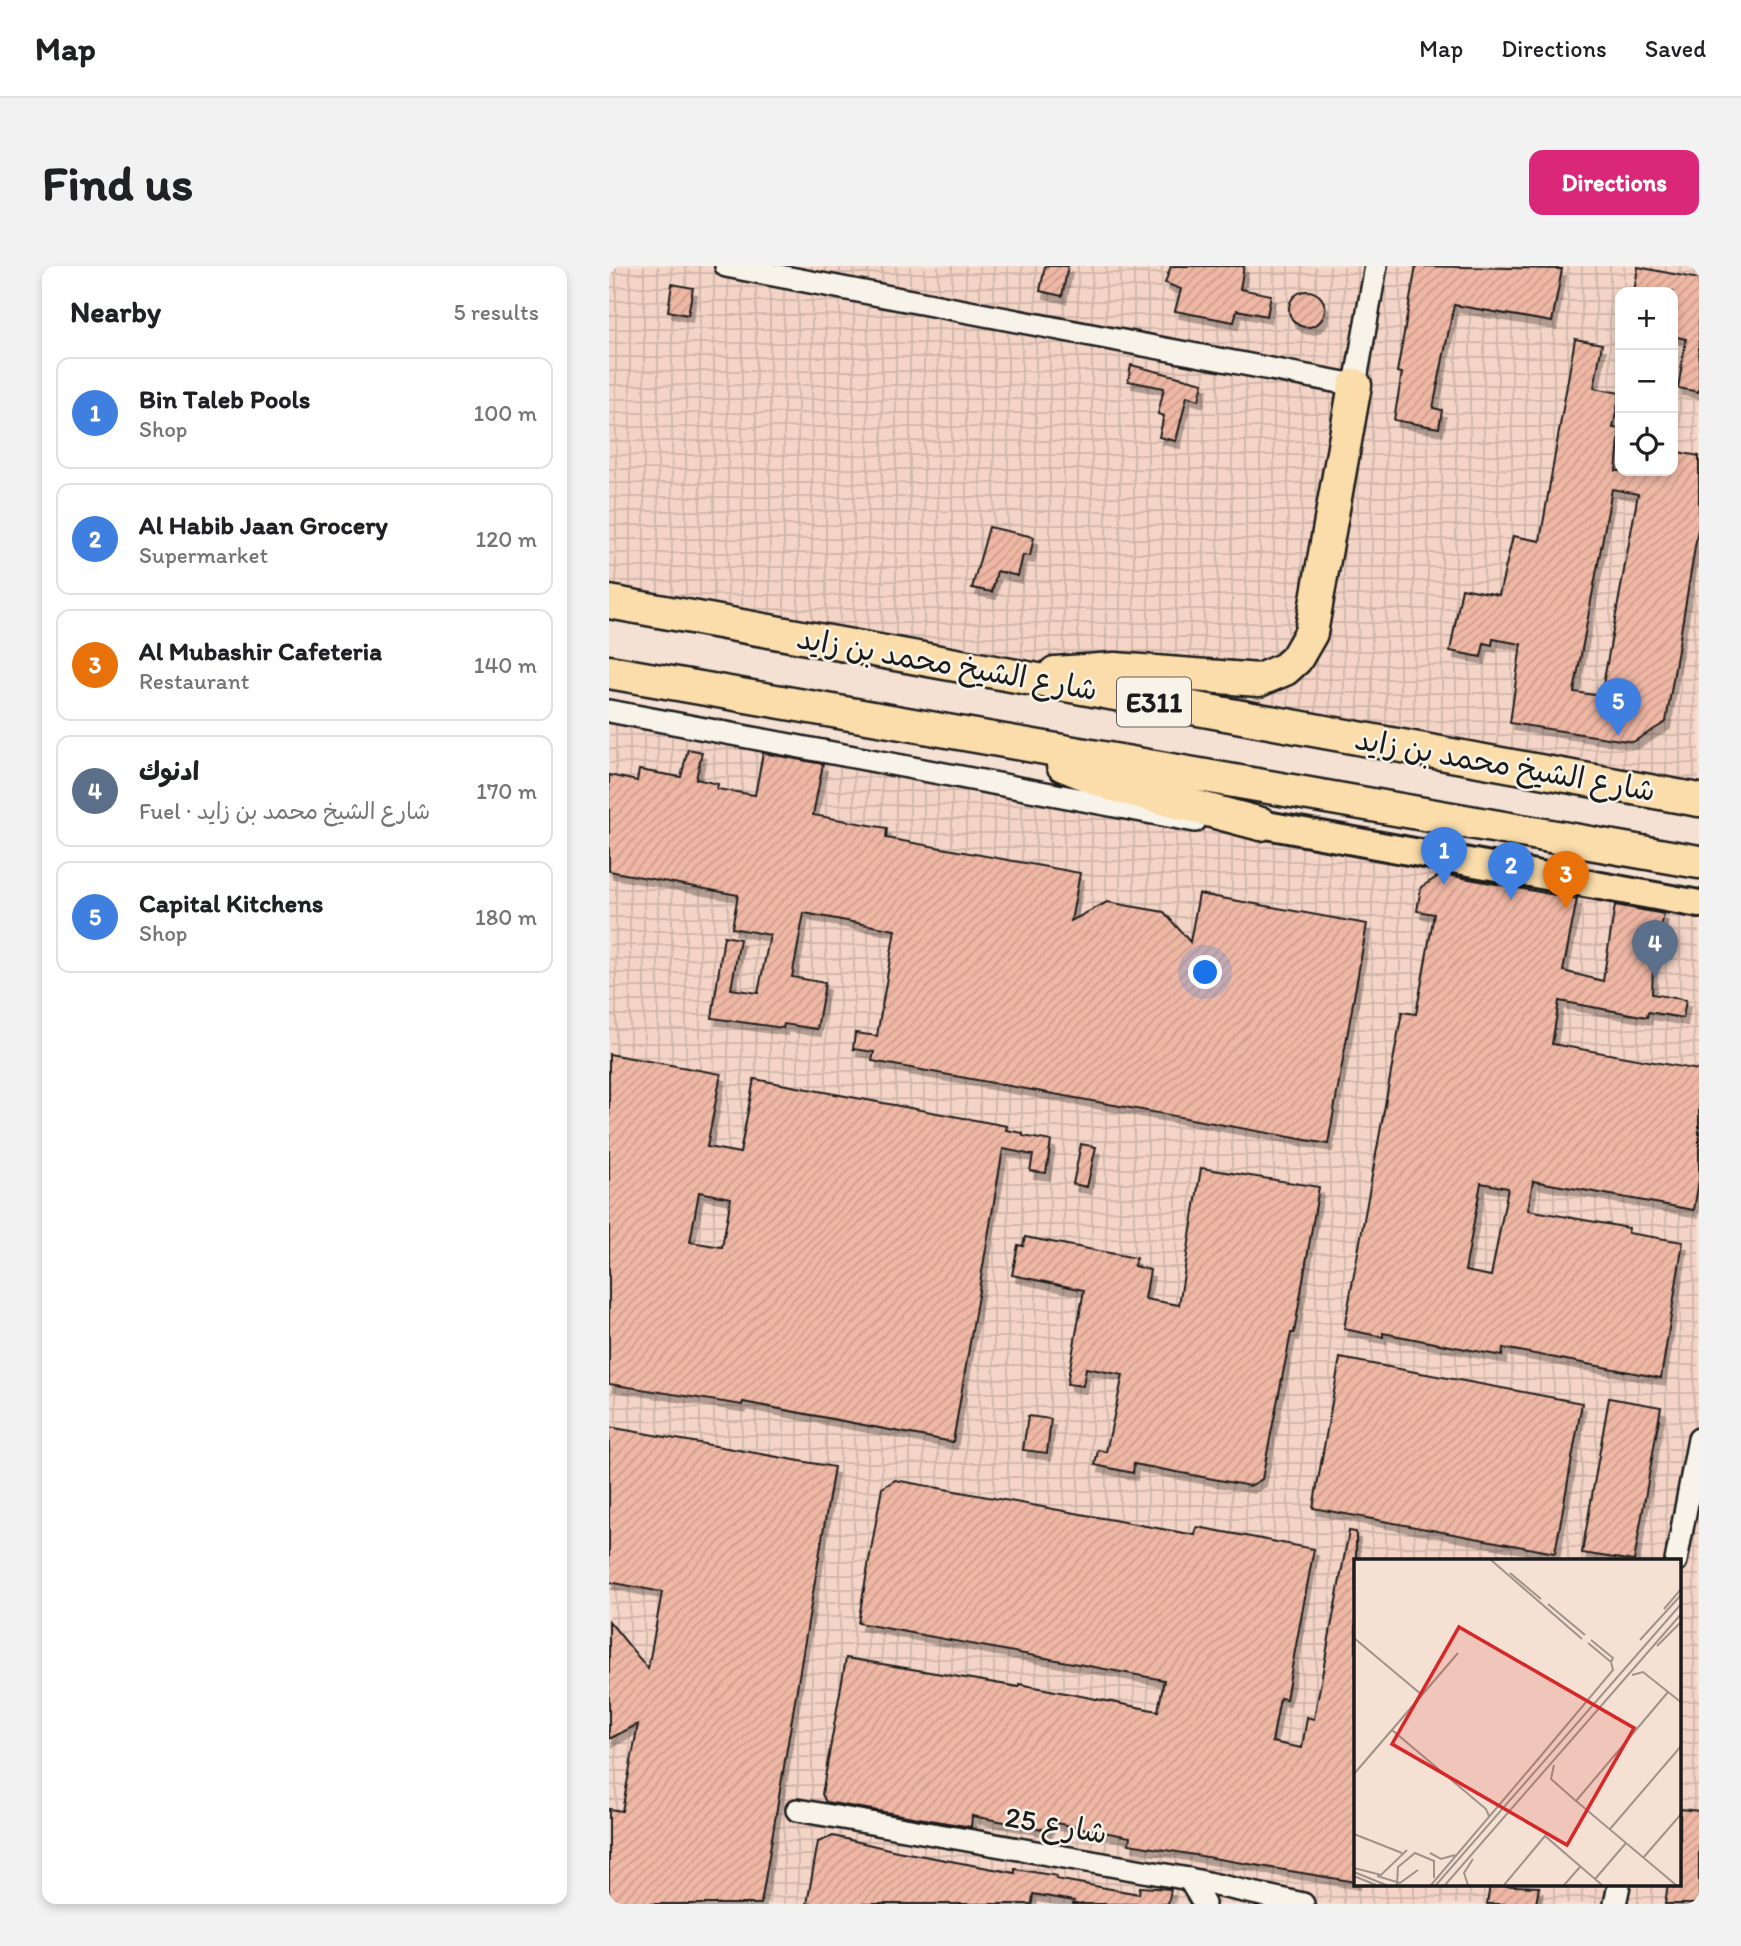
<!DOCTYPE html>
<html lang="en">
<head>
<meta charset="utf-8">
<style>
	:root { --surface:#fff; --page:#f2f2f2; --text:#202124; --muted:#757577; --line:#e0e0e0; --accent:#db2777 }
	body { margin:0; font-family:Itim,"Playpen Sans Arabic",sans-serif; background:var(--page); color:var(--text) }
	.controls { position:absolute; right:21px; top:21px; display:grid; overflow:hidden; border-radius:14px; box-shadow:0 4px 10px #0003 }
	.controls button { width:63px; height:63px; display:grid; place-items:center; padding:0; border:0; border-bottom:2px solid var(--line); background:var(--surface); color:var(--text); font:35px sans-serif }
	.you { position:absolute; left:597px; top:707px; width:24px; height:24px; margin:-18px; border:5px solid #fff; border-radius:50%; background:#1a73e8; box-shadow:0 0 0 10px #1a73e833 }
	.badge { display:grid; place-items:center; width:46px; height:46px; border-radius:50%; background:var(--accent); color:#fff; font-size:23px; font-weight:700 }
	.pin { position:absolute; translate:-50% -58px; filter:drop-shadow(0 2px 4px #0008) }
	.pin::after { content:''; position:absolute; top:37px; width:24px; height:21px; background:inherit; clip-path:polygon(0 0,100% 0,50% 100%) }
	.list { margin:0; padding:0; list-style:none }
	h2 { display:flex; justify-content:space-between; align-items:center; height:91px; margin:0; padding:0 28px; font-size:30px }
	h2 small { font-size:23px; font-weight:400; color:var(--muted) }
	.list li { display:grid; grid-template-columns:46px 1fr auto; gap:21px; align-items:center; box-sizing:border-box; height:112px; margin:0 14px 14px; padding:0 14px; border:2px solid var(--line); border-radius:14px }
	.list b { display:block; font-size:26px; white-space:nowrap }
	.list p { margin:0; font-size:23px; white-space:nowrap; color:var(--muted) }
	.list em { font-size:23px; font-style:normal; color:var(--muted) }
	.icon { flex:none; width:38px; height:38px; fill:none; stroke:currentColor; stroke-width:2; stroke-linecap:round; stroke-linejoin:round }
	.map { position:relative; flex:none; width:1090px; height:1638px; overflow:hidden; border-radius:14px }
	header { display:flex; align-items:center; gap:42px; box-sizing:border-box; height:98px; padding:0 35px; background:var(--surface); border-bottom:2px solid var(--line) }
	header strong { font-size:33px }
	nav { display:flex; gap:38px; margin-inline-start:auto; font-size:24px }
	.intro { display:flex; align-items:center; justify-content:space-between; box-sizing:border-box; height:168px; padding:0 42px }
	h1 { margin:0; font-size:49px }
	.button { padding:18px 32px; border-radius:14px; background:var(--accent); color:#fff; font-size:24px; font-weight:700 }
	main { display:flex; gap:42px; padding:0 42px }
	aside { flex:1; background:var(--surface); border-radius:14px; box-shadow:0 4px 10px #0003 }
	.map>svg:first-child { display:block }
	.industrial { fill:url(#industrial-grid); fill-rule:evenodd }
	.building { fill:url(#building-hatch); stroke:#1c1c1c; stroke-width:2; fill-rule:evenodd; filter:url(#shadow) }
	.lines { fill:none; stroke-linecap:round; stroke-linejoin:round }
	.minor-casing { stroke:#1c1c1c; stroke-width:26 }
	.major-casing { stroke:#1c1c1c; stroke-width:32 }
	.highway-casing { stroke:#1c1c1c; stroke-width:37 }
	.minor { stroke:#f7f3e8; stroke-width:21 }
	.major { stroke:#fbddab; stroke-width:26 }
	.highway { stroke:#fbddab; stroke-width:32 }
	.labels { text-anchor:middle; stroke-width:5; stroke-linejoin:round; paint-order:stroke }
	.shield { fill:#f7f3e8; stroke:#5e5c59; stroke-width:2 }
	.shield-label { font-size:28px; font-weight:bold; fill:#1c1c1c }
	.street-label { font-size:30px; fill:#1c1c1c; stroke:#f7f3e8 }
	.inset-road { fill:none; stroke:#9e928a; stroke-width:2 }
	.view { fill:#d62828; fill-opacity:0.15; stroke:#d62828; stroke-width:3.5 }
	.inset-edge { fill:none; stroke:#1c1c1c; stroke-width:3.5 }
</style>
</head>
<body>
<header>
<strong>Map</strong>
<nav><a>Map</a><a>Directions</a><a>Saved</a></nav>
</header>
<div class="intro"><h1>Find us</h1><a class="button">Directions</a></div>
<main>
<aside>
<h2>Nearby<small>5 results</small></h2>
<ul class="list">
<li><span class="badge" style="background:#3f7fe0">1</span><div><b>Bin Taleb Pools</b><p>Shop</p></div><em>100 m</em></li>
<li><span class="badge" style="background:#3f7fe0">2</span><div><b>Al Habib Jaan Grocery</b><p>Supermarket</p></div><em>120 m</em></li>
<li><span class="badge" style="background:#e8710a">3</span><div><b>Al Mubashir Cafeteria</b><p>Restaurant</p></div><em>140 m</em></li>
<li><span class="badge" style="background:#5c6f8a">4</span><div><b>ادنوك</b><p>Fuel · شارع الشيخ محمد بن زايد</p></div><em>170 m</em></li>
<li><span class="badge" style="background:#3f7fe0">5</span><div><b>Capital Kitchens</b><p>Shop</p></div><em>180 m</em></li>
</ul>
</aside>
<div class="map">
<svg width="1090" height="1638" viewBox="0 0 1090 1638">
	<defs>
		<pattern id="industrial-grid" width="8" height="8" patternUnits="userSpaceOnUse" patternTransform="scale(1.75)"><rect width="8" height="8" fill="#f3d4c6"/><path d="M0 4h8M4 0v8" fill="none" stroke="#d0b5aa"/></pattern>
		<pattern id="building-hatch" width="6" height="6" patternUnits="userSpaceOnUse" patternTransform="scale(1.75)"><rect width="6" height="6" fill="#efb7a4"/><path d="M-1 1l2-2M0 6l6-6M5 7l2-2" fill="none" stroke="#cc9d8d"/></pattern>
		<filter id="shadow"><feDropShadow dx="4" dy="7" stdDeviation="0" flood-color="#0004"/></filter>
	</defs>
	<rect width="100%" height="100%" fill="#f5e1d4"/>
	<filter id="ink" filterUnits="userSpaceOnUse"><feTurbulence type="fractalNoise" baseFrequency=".0143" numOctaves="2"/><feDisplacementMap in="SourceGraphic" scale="14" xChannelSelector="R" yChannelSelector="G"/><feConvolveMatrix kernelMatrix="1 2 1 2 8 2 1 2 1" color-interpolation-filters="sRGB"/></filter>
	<g filter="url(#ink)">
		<g class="industrial">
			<path d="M 0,0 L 1090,0 L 1090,525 L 0,329 ZM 1011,26 L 1064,26 L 1064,205 L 1011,205 Z"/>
			<path d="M 0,438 L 1090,646 L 1090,1638 L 0,1638 ZM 747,1295 L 1071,1295 L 1071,1619 L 747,1619 Z"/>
		</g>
		<g class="building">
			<polygon points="436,0 459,0 453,30 431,25"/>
			<polygon points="562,0 635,0 631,23 662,29 658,50 628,44 625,56 566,45 572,23 556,17"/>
			<polygon points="807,0 953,3 943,56 845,39 824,142 833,144 830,162 785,154 793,107 788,106"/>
			<polygon points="1029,1 1090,13 1090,126 1069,122 1077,73 1064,70 1064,26 1025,26"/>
			<polygon points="63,18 84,22 79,49 59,45"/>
			<circle cx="698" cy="43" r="18"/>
			<path d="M 966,73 L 993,78 L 985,122 L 1011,127 L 1004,162 L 1011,163 L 1007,205 L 1064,205 L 1064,185 L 1090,190 L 1090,257 L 1057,456 L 1024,476 L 901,457 L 912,378 L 884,373 L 883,379 L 875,377 L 872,391 L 841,385 L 853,322 L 890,329 L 904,270 L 931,275 ZM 1003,223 L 1029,228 L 992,430 L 965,426 Z"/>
			<polygon points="522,99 594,117 590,134 578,130 567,175 550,171 555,150 549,148 555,122 519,115"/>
			<polygon points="380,261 425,271 421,290 414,289 409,310 388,305 383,326 363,322"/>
			<polygon points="79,483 93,486 87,513 109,518 108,523 146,529 154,487 214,498 204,549 278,562 277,572 471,607 462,655 498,636 555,646 581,676 590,628 758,658 719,878 263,795 265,786 244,783 246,767 268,770 286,664 195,647 183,711 216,717 208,763 175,758 174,762 103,752 115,670 131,673 122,723 149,727 161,669 123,662 129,629 0,605 0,509 28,515 30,504 72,511"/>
			<path d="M 833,608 L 968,633 L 954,705 L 994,715 L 1006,639 L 1055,648 L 1044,700 L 1043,728 L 1077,734 L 1074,752 L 1039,746 L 1038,751 L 950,735 L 943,778 L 1090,804 L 1090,914 L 1085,944 L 924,915 L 919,944 L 1020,962 L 1019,967 L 1074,976 L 1052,1112 L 894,1082 L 893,1090 L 774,1067 L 774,1071 L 735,1063 L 793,746 L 807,748 L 825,648 L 808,645 L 812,621 ZM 872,917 L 899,922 L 882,1010 L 856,1005 Z"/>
			<path d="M 0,788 L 112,808 L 98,881 L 131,887 L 145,813 L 398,860 L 397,864 L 414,867 L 414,870 L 442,875 L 437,907 L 421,905 L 424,889 L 394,883 L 344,1176 L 134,1136 L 133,1139 L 0,1118 ZM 90,926 L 122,932 L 113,981 L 81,976 Z"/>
			<polygon points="472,878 487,881 478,921 464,918"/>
			<polygon points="592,902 710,921 685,1067 682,1067 653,1213 641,1220 525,1198 524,1207 486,1199 489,1184 497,1186 514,1109 477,1102 474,1120 458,1118 475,1024 403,1009 409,979 414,980 416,971 527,992 525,1000 541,1004 536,1033 570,1039"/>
			<polygon points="731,1092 973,1137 946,1287 704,1242"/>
			<polygon points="1000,1132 1052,1141 1025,1295 973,1287"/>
			<polygon points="419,1150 442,1153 438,1187 414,1184"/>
			<polygon points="0,1161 225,1201 152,1638 0,1638 0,1543 13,1545 29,1458 0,1473 0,1355 39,1403 53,1326 0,1316"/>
			<polygon points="286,1214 586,1269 588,1261 705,1283 677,1433 671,1432 663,1476 693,1482 698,1451 705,1453 740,1265 747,1266 747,1616 520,1578 521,1571 441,1556 439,1564 363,1550 362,1561 217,1536 213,1528 237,1392 410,1421 410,1418 549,1445 555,1414 249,1357 273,1222"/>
			<polygon points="1071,1543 1090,1545 1090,1638 1056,1638 1059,1619 1071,1619"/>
			<polygon points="224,1570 288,1585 406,1607 406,1603 448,1610 447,1613 530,1628 531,1621 562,1623 559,1638 464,1638 465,1635 424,1628 423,1638 198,1638 209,1576"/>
			<polygon points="881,1619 930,1621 927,1638 878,1638"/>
		</g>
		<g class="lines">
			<defs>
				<g id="minor">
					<polyline points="117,0 746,119 767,0"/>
					<polyline points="0,445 586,555"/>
					<polyline points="1067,1295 1090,1173"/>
					<polyline points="188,1544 580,1613 694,1638"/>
					<polyline points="580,1613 595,1638"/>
					<polyline points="1006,1638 1010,1619"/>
				</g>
				<polyline id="major" points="652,558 1090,638"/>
				<g id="highway">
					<polyline points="0,336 1090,534"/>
					<polyline points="0,406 1090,596"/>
					<polyline points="446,407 506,403 650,414 676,403 687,393 702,367 746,119"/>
					<polyline points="454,499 504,519 652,558"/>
				</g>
			</defs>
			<use href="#minor" class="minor-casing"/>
			<use href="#major" class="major-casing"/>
			<use href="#highway" class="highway-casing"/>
			<use href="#minor" class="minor"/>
			<use href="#major" class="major"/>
			<use href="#highway" class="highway"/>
		</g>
	</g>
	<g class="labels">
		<rect class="shield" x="508" y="411.5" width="74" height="49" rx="5"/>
		<g class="shield-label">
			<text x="545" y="446">E311</text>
		</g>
		<g class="street-label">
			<text transform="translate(338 398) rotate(10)" y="10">شارع الشيخ محمد بن زايد</text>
			<text transform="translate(896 499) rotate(10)" y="10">شارع الشيخ محمد بن زايد</text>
			<text transform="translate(447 1559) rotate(10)" y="10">شارع 25</text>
		</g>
	</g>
	<g transform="translate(745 1293)">
		<rect width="327" height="327" fill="#f5e1d4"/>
		<path class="inset-road" d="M 137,1 L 228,80M 156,14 L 187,40M 194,45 L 231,76M 310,50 L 328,29M 0,79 L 68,136M 237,81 L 259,99 L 257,103M 286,81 L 328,35M 303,87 L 328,62M 278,116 L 289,113 L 328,144M 314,133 L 222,242 L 322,326M 38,171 L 132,250 L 135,257M 180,205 L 259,111 L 257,103 L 234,84M 200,206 L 197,220 L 222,242M 0,215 L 104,94M 256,270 L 328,186M 0,275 L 48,294M 76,294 L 87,300 L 101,296M 289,299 L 328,254M 0,309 L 27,316 L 53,291M 0,313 L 32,326M 0,317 L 22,326M 23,317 L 46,324 L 64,311M 241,320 L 272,284M 43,326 L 44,308 L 61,294 L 80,302 L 80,319M 77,326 L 180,205M 82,326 L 328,44M 91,326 L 328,54M 114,326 L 110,314 L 119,300M 150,326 L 191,277 L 248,326M 210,326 L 226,308"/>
		<path class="view" d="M 105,68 L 280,169 L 213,286 L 38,185 Z"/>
		<rect width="327" height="327" class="inset-edge"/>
	</g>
</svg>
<div class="controls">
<button>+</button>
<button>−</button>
<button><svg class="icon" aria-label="locate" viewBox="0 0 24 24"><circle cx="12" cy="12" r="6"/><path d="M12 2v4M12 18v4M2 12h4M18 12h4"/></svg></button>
</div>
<div class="you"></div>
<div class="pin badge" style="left:835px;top:619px;background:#3f7fe0">1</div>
<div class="pin badge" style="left:902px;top:634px;background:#3f7fe0">2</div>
<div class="pin badge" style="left:957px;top:643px;background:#e8710a">3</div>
<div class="pin badge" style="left:1046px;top:712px;background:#5c6f8a">4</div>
<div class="pin badge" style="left:1009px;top:470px;background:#3f7fe0">5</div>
</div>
</main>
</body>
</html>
